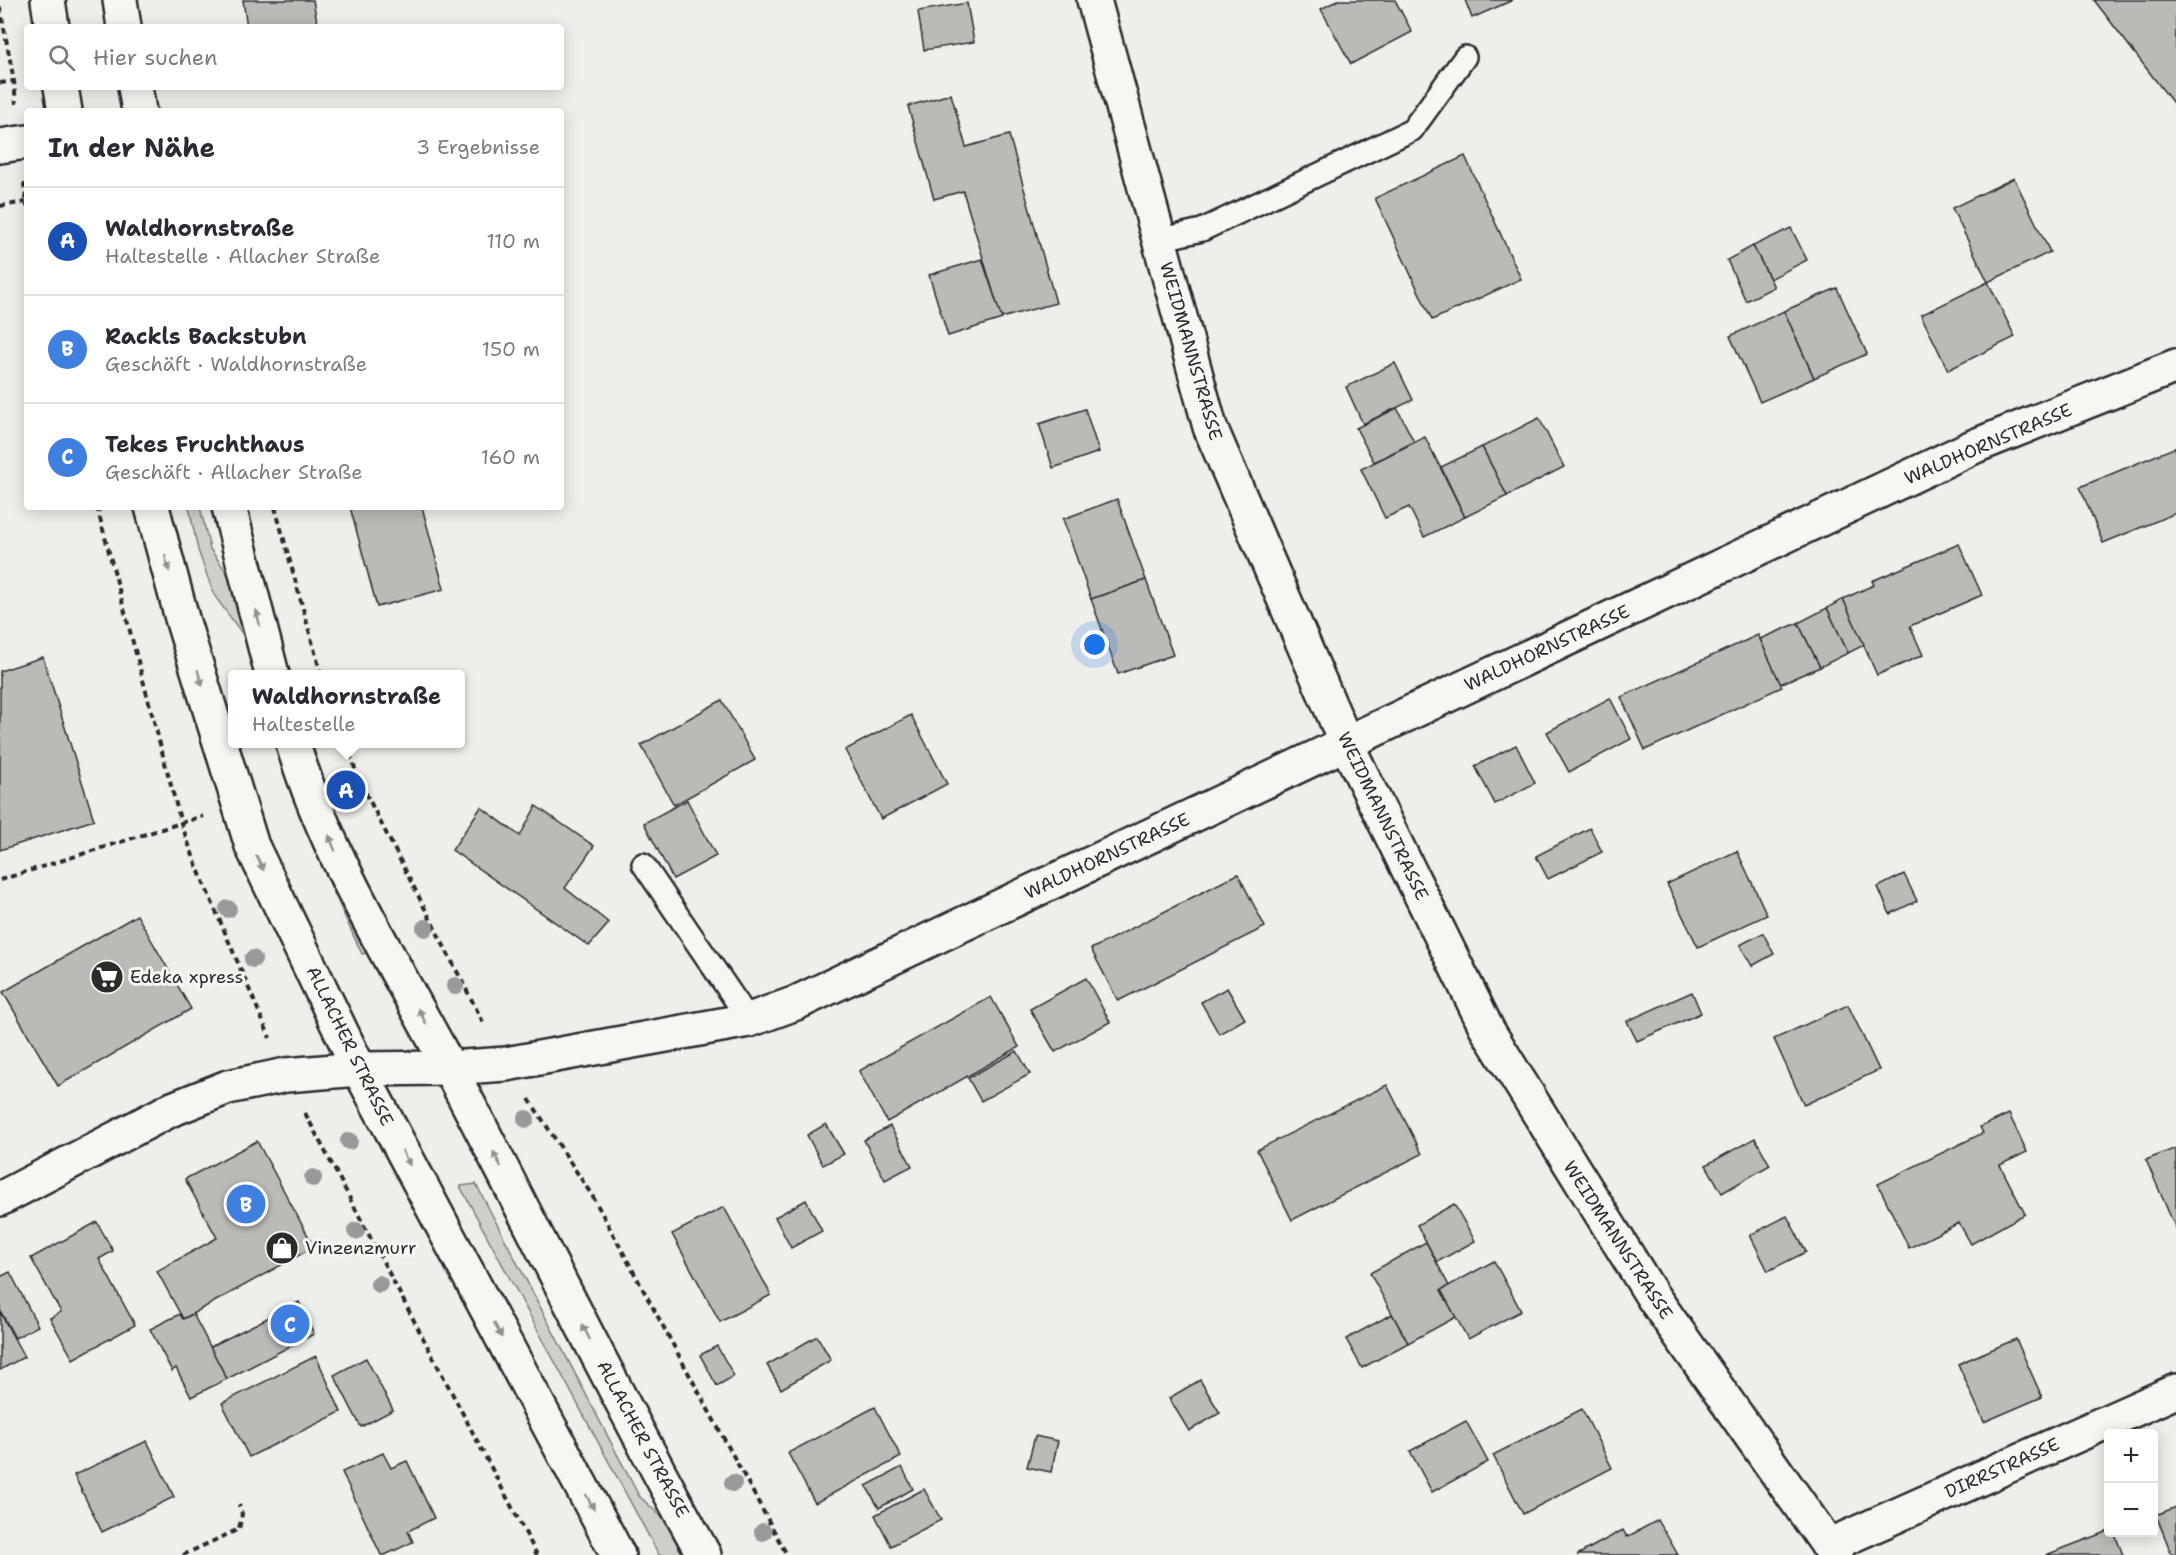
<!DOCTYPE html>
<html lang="de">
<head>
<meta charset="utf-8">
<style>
	:root { --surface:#fff; --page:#f2f2f3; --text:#2b2b33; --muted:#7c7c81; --line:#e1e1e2; --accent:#db2777 }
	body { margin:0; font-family:"Shantell Sans",sans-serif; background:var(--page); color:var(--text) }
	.controls { position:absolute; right:18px; bottom:18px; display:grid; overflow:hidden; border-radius:6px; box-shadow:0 3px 15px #0003 }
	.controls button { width:54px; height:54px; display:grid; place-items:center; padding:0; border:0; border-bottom:2px solid var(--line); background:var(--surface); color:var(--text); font:30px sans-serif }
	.you { position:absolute; left:1095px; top:645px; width:21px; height:21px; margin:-15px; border:4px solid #fff; border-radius:50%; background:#1a73e8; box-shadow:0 0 0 9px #1a73e833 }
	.badge { display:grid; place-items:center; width:39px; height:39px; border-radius:50%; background:var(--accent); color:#fff; font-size:20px; font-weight:700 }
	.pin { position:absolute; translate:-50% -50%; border:3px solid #fff; box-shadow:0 2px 6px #0006 }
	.popup { position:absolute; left:228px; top:670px; width:237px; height:78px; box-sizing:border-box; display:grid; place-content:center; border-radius:6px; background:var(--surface); filter:drop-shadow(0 2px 4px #0005); font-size:20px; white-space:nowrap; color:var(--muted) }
	.popup b { font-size:22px; color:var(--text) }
	.popup::after { content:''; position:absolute; left:50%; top:100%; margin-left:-12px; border:12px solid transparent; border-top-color:var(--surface) }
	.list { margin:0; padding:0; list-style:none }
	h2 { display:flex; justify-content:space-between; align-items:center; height:78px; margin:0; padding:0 24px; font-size:26px }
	h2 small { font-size:20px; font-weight:400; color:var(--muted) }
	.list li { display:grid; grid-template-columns:39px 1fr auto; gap:18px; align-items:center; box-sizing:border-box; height:108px; padding:0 24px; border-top:2px solid var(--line) }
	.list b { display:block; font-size:22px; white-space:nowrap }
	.list p { margin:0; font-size:20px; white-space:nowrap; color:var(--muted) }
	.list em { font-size:20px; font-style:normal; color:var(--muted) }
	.icon { flex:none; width:33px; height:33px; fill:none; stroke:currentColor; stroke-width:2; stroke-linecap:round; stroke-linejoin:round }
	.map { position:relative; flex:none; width:2176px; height:1555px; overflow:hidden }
	.search { position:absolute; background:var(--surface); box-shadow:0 3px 15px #0003; left:24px; top:24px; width:540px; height:66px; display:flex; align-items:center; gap:15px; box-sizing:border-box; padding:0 21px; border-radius:6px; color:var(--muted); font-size:22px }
	.panel { position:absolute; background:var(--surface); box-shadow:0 3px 15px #0003; left:24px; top:108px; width:540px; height:402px; border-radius:6px }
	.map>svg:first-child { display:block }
	.green { fill:#cececa; stroke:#7c7c7a; stroke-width:1.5 }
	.building { fill:#babab7; stroke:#2b2b2b; stroke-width:1.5 }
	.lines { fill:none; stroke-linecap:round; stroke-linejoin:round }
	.lane-casing { stroke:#2b2b2b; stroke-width:26 }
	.street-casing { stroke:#2b2b2b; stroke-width:38 }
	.secondary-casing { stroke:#2b2b2b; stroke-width:38 }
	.path { stroke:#2b2b2b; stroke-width:4; stroke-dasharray:6 4.5; stroke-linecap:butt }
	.lane { stroke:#f6f6f2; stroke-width:21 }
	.street { stroke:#f6f6f2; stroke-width:33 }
	.secondary { stroke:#f6f6f2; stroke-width:33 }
	.tree { fill:#999997 }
	.oneway { fill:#90908e }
	.labels { text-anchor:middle; stroke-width:6; stroke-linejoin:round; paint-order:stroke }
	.street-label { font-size:18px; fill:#2b2b2b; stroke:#f6f6f2 }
	.poi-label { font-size:18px; fill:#2b2b2b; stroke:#f6f6f2; text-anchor:start }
</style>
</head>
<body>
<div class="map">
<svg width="2176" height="1555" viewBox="0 0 2176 1555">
	<rect width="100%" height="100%" fill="#eeeeea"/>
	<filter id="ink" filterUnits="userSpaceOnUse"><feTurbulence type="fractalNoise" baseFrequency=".0167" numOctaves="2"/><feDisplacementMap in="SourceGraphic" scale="12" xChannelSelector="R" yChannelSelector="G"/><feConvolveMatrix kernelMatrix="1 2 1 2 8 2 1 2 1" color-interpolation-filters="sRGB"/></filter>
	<g filter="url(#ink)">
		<g class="green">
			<polygon points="189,507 200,507 210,549 241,592 256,674 244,636 214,595 198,550"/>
			<path d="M 276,744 L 287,744 L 374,951 L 362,954 C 330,885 298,816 276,744 Z"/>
			<polygon points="476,1184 639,1496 685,1538 694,1555 659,1555 460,1186"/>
		</g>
		<g class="building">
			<polygon points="243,0 313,0 318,27 247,27"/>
			<polygon points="1338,0 1395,0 1412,32 1351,64 1321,9"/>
			<polygon points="1465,0 1513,0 1472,18"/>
			<polygon points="2094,0 2176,0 2176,107"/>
			<polygon points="967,3 974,42 924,50 918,11"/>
			<polygon points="951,94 966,147 1009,135 1056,303 1001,318 963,191 934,199 908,106"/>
			<polygon points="1465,156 1521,279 1432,320 1375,198"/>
			<polygon points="2014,178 2050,252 1988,282 1952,208"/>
			<polygon points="1791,228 1807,260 1770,279 1753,246"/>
			<polygon points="1753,246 1774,287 1746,301 1727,260"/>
			<polygon points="982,259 1002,319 948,336 929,275"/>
			<polygon points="1988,282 2015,337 1948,370 1921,315"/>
			<polygon points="1837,288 1867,354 1814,378 1784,311"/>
			<polygon points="1784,311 1814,378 1760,402 1730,336"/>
			<polygon points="1395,363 1413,400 1363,424 1346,387"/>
			<polygon points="1397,408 1414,442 1374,462 1356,428"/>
			<polygon points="1085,409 1099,452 1053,468 1039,424"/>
			<polygon points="1539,418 1564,467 1507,496 1482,447"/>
			<polygon points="1425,437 1465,517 1424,537 1409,507 1385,518 1361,469"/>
			<polygon points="1482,447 1507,496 1465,517 1441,467"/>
			<polygon points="2176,447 2176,513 2103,543 2080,487"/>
			<polygon points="1117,499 1146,580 1091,599 1063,519"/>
			<polygon points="350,507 422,507 444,589 377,607"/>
			<polygon points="1959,544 1982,595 1910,626 1923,655 1877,675 1843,599 1874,585 1872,581"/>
			<polygon points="1146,580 1173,655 1118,674 1091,599"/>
			<polygon points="1843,599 1864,645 1848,653 1827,608"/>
			<polygon points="1827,608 1848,653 1820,667 1798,623"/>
			<polygon points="1798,623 1820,667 1780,684 1760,639"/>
			<polygon points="1758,635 1782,687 1645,750 1621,697"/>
			<polygon points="43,657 94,820 0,850 0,671"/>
			<polygon points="1610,698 1631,739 1569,772 1547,732"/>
			<polygon points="722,700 755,760 674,805 641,745"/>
			<polygon points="911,715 947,784 881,819 845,750"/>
			<polygon points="1516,745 1535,783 1495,804 1475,766"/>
			<polygon points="687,800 716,856 673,879 644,823"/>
			<polygon points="536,806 594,846 565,888 609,923 589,946 452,850 481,807 520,836"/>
			<polygon points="1590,828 1602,852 1548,879 1536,856"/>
			<polygon points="1737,851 1767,915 1698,947 1667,884"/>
			<polygon points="1238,874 1265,927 1118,1001 1091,949"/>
			<polygon points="1904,874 1917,901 1890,914 1878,887"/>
			<polygon points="137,915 191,1009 58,1086 3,992"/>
			<polygon points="1763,933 1774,954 1752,966 1740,945"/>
			<polygon points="1086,978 1110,1022 1055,1052 1030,1009"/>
			<polygon points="1227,988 1245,1019 1219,1034 1201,1002"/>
			<polygon points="1692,992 1701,1013 1637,1041 1627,1021"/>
			<polygon points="991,997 1019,1047 887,1122 859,1071"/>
			<polygon points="1848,1005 1879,1070 1804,1105 1774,1039"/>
			<polygon points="1017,1051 1030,1074 981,1101 968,1078"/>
			<polygon points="1387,1085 1422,1154 1292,1220 1257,1150"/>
			<polygon points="2009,1114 2027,1152 2000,1165 2025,1214 1971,1244 1959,1223 1909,1248 1878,1184 1983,1133 1980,1127"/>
			<polygon points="826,1124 844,1154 823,1165 807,1135"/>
			<polygon points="890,1126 912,1166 885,1180 864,1140"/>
			<polygon points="1755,1138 1770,1165 1722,1193 1706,1165"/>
			<polygon points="257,1141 314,1247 183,1319 157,1271 217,1238 185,1179"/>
			<polygon points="2176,1148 2176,1229 2146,1160"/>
			<polygon points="806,1200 822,1231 791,1248 775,1217"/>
			<polygon points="1454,1204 1475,1241 1437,1262 1417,1225"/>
			<polygon points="724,1207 771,1295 720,1322 672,1234"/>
			<polygon points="1787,1216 1806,1252 1768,1271 1750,1235"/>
			<polygon points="97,1222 113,1251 99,1259 135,1325 73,1359 50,1318 61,1312 31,1258"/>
			<polygon points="1426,1242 1449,1286 1441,1290 1456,1317 1408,1343 1370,1273"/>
			<polygon points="1494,1261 1521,1311 1468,1339 1441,1290"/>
			<polygon points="10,1272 38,1326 15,1338 0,1310 0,1277"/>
			<polygon points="299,1302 314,1334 227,1379 210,1347"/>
			<polygon points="0,1312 24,1357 0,1370"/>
			<polygon points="180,1314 183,1319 193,1314 227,1379 191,1397 176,1368 172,1371 150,1329"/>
			<polygon points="1392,1314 1408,1343 1362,1368 1346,1339"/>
			<polygon points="817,1336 831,1360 781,1389 767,1365"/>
			<polygon points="2016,1339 2042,1397 1984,1422 1958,1364"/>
			<polygon points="717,1346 734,1376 717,1386 700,1355"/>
			<polygon points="316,1356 341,1412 249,1457 222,1403"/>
			<polygon points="366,1358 393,1410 361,1427 334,1375"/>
			<polygon points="1200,1380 1220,1413 1189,1431 1169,1398"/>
			<polygon points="875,1407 901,1457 815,1503 788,1453"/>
			<polygon points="1582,1409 1612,1468 1523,1514 1493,1455"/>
			<polygon points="1466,1421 1488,1462 1432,1492 1410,1451"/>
			<polygon points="1035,1436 1058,1441 1051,1472 1027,1467"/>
			<polygon points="147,1441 174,1497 102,1532 74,1475"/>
			<polygon points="383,1453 391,1468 407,1461 434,1518 408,1531 413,1542 385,1555 381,1555 342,1472"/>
			<polygon points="902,1467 913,1489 879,1508 866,1486"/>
			<polygon points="924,1489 941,1520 891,1546 875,1515"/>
			<polygon points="2176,1507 2176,1555 2172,1555 2156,1515"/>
			<polygon points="1658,1520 1678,1555 1577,1555 1623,1530 1627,1537"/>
			<polygon points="2108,1531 2114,1532 2123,1555 2046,1555"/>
		</g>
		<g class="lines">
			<defs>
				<g id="lane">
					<polyline points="1158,240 1202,230 1412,130 1465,57"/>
					<polyline points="643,864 749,1020"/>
				</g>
				<g id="street">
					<polyline points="1094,0 1210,427 1346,743 1488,1031 1653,1297 1835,1555"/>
					<polyline points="0,146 27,142"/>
					<polyline points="359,1069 449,1068 506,1064 749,1020 796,1003 1975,446 2176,366"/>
					<polyline points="1828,1546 2176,1391"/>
				</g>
				<g id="secondary">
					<polyline points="48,0 52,27"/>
					<polyline points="120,0 124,27"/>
					<polyline points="61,87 65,111"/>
					<polyline points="135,87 139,111"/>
					<polyline points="152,507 183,622 252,846 359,1069 618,1555"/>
					<polyline points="229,507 272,674"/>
					<path d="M 293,744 C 328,859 394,963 450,1069 C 535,1230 615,1395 704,1555"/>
					<polyline points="0,1199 170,1110 228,1087 286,1075 359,1069"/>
				</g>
			</defs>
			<use href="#lane" class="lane-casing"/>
			<use href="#street" class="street-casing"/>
			<use href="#secondary" class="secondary-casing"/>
			<g class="path">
				<polyline points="0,7 14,81 16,104"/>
				<polyline points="0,83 14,81"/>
				<polyline points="24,183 27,207"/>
				<polyline points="0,206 26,202"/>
				<polyline points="97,507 181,823 197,867 270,1038"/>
				<polyline points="275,507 321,674"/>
				<polyline points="346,744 360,782 485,1026"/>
				<polyline points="0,880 203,816"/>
				<polyline points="529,1099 593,1197 787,1555"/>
				<polyline points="305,1113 537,1555"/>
				<polyline points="183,1555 239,1529 242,1514 239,1505"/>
			</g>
			<use href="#lane" class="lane"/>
			<use href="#street" class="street"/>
			<use href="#secondary" class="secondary"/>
		</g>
		<g class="tree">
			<circle cx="228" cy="909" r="9"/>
			<circle cx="425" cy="928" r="9"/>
			<circle cx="253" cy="959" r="9"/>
			<circle cx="455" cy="986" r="9"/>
			<circle cx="526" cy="1119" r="9"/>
			<circle cx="349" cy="1141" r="9"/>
			<circle cx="313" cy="1178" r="9"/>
			<circle cx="356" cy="1231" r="9"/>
			<circle cx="379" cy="1284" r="9"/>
			<circle cx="733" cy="1483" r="9"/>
			<circle cx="763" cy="1532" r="9"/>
		</g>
		<defs><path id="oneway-solid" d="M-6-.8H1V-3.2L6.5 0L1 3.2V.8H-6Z" transform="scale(1.5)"/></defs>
		<g class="oneway">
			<use href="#oneway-solid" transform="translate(167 563) rotate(75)"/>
			<use href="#oneway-solid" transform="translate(258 618) rotate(-104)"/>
			<use href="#oneway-solid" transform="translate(200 678) rotate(73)"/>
			<use href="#oneway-solid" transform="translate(332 843) rotate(-112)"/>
			<use href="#oneway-solid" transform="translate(260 863) rotate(64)"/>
			<use href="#oneway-solid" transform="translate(422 1016) rotate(-118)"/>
			<use href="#oneway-solid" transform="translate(406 1158) rotate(62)"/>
			<use href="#oneway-solid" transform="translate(497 1159) rotate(-117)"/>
			<use href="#oneway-solid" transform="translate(498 1330) rotate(62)"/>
			<use href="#oneway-solid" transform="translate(586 1332) rotate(-117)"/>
			<use href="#oneway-solid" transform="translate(590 1502) rotate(62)"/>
		</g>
	</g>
	<defs>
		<symbol id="supermarket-disc" viewBox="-11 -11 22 22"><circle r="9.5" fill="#2b2b2b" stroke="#f6f6f2"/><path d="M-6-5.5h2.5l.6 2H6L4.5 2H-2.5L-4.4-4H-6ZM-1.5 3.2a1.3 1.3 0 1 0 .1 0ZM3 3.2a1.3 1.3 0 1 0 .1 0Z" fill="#fff"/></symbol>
		<symbol id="shop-disc" viewBox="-11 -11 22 22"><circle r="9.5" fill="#2b2b2b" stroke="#f6f6f2"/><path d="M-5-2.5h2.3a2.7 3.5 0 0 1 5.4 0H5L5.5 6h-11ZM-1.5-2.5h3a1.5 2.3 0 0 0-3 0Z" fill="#fff"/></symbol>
	</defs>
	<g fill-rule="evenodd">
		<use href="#supermarket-disc" x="88" y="958" width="38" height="38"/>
		<use href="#shop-disc" x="263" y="1229" width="38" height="38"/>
	</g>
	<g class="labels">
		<g class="street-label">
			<text transform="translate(1191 351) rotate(74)" y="6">WEIDMANNSTRASSE</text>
			<text transform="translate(1988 444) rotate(-23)" y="6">WALDHORNSTRASSE</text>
			<text transform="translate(1547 648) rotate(-25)" y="6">WALDHORNSTRASSE</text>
			<text transform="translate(1383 816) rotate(64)" y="6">WEIDMANNSTRASSE</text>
			<text transform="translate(1107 856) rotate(-25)" y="6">WALDHORNSTRASSE</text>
			<text transform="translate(350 1046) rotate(64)" y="6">ALLACHER STRASSE</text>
			<text transform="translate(1618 1240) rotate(57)" y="6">WEIDMANNSTRASSE</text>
			<text transform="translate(643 1439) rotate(62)" y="6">ALLACHER STRASSE</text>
			<text transform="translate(2002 1468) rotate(-24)" y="6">DIRRSTRASSE</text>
		</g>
		<g class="poi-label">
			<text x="130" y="983">Edeka xpress</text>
			<text x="305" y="1254">Vinzenzmurr</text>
		</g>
	</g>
</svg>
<div class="controls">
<button>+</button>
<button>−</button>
</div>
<div class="you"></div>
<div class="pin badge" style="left:346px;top:790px;background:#1a4fb4">A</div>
<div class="popup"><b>Waldhornstraße</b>Haltestelle</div>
<div class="pin badge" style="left:246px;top:1204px;background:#3f7fe0">B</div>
<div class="pin badge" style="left:290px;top:1324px;background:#3f7fe0">C</div>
<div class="search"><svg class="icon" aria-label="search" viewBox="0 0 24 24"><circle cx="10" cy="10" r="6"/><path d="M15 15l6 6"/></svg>Hier suchen</div>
<section class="panel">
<h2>In der Nähe<small>3 Ergebnisse</small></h2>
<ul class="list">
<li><span class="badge" style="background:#1a4fb4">A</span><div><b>Waldhornstraße</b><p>Haltestelle · Allacher Straße</p></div><em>110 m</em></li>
<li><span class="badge" style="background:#3f7fe0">B</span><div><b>Rackls Backstubn</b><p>Geschäft · Waldhornstraße</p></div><em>150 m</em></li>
<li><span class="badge" style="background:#3f7fe0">C</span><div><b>Tekes Fruchthaus</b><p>Geschäft · Allacher Straße</p></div><em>160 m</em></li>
</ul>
</section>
</div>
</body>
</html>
